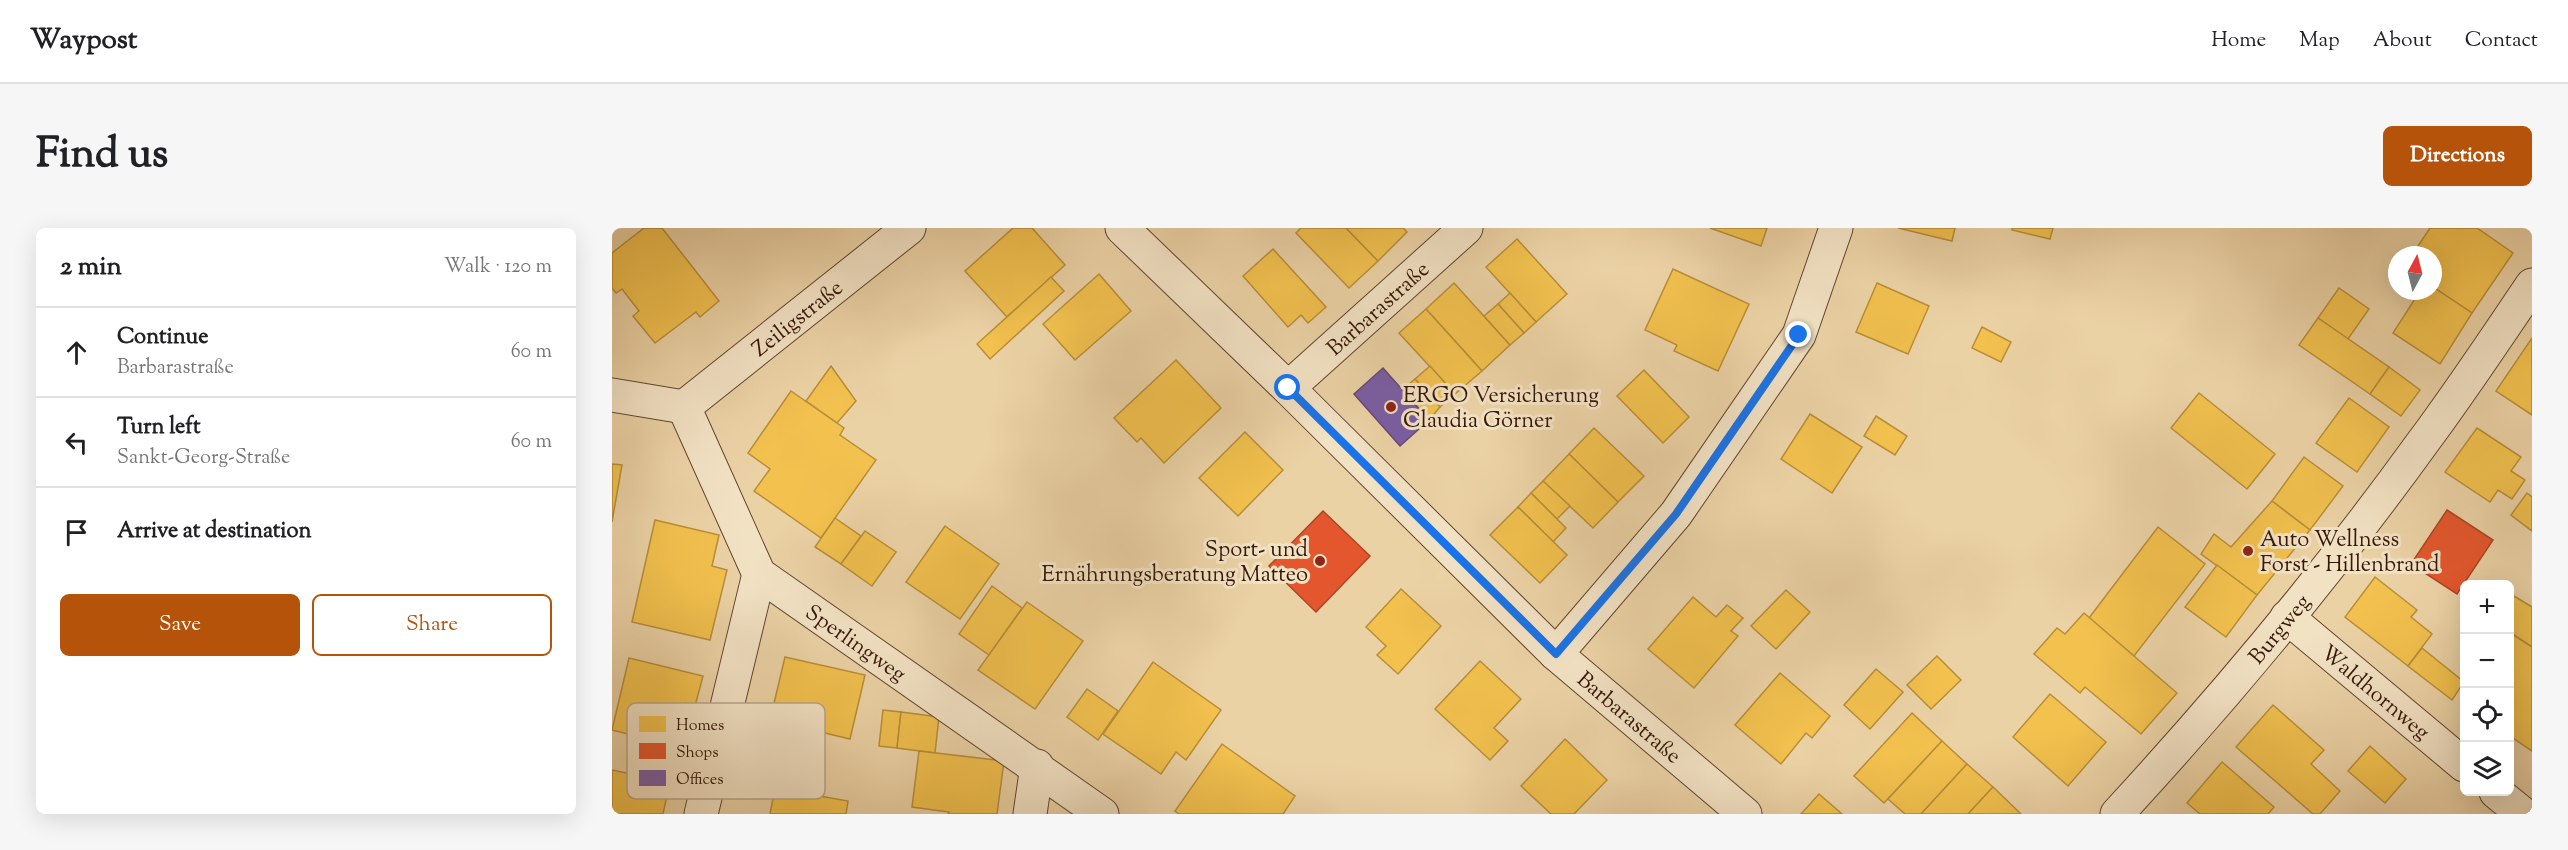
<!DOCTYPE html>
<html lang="en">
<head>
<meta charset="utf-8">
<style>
	:root { --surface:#fff; --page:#f6f6f6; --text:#202124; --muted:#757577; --line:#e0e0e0; --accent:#b45309 }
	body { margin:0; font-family:"Sorts Mill Goudy",serif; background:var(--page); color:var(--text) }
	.controls { position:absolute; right:18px; bottom:18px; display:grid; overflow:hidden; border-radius:9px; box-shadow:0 6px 24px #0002 }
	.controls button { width:54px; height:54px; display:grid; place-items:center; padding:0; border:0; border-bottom:2px solid var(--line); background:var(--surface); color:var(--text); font:30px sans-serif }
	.compass { position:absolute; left:1776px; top:18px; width:54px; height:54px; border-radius:50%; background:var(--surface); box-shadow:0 6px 24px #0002; rotate:7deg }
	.stop { position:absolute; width:18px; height:18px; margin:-14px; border:4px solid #1a73e8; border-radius:50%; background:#fff }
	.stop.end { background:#1a73e8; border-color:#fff; box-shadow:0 2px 6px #0008 }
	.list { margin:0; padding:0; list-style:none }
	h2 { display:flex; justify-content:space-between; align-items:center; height:78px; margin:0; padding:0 24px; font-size:26px }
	h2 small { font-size:20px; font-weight:400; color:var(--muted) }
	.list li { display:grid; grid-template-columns:39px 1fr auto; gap:18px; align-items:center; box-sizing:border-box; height:90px; padding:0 24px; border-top:2px solid var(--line) }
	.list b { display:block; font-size:22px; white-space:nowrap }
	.list p { margin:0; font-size:20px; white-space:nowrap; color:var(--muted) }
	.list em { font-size:20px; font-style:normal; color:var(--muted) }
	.actions { display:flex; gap:12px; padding:18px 24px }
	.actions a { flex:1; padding:14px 0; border:2px solid var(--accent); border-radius:9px; text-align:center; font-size:21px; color:var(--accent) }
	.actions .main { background:var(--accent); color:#fff }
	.icon { flex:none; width:33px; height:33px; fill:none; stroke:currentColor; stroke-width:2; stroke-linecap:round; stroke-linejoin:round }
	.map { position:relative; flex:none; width:1920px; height:586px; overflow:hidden; border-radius:9px }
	header { display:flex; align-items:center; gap:36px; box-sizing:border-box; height:84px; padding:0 30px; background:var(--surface); border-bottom:2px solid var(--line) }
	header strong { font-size:28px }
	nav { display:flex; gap:33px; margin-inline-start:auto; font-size:21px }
	.intro { display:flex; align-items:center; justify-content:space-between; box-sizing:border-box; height:144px; padding:0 36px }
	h1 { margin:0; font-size:42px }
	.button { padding:15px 27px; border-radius:9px; background:var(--accent); color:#fff; font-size:21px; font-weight:700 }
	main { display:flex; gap:36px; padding:0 36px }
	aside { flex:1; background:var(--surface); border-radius:9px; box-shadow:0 6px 24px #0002 }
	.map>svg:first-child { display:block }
	.homes { fill:#f2c14e; stroke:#b98e39; stroke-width:1.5 }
	.shops { fill:#e4572e; stroke:#b04422; stroke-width:1.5 }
	.offices { fill:#7b5ea7; stroke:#664977; stroke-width:1.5 }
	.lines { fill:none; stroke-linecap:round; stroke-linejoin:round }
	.minor-casing { stroke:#62462e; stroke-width:35 }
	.tertiary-casing { stroke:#62462e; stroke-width:35 }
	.minor { stroke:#f2e2c4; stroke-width:33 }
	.tertiary { stroke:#f2e2c4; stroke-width:33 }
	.route { stroke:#1a73e8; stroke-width:8 }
	.poi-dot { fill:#8f2418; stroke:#f2e2c4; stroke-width:2 }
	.labels { text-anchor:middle; stroke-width:6; stroke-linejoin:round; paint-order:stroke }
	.street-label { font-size:22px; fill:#351707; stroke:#f2e2c4 }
	.poi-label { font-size:22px; fill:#351707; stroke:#f2e2c4; text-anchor:start }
	.key { fill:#f2e2c4; stroke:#b9a58b; stroke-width:1.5 }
	.key-label { font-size:16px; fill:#351707 }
</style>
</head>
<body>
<header>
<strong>Waypost</strong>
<nav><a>Home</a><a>Map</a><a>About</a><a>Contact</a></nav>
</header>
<div class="intro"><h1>Find us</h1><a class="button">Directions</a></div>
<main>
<aside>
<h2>2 min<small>Walk · 120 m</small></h2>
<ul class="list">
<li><svg class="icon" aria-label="ahead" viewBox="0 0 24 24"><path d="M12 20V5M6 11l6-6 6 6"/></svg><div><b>Continue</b><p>Barbarastraße</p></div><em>60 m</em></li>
<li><svg class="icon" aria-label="left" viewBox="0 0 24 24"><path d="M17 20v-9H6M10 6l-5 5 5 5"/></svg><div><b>Turn left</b><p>Sankt-Georg-Straße</p></div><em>60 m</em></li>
<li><svg class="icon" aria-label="arrive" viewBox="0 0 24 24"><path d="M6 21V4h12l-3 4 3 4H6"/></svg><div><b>Arrive at destination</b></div></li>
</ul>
<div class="actions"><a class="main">Save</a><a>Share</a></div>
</aside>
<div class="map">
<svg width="1920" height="586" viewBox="0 0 1920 586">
	<rect width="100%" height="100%" fill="#ebd2a5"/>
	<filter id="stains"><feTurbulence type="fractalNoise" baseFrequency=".00333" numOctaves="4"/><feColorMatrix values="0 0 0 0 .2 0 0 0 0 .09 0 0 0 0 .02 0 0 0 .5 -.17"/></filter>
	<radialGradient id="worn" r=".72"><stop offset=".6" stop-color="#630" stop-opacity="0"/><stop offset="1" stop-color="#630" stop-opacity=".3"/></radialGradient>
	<g class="homes">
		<polygon points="32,0 50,0 107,73 88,89 84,84 43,115 21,88 27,83 10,61 4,65 0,60 0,25"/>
		<polygon points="401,0 420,0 453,37 395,89 353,43"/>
		<polygon points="689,0 734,0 766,33 737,60 684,5"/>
		<polygon points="734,0 791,0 795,4 766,33"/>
		<polygon points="1098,0 1155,0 1149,18"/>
		<polygon points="1286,0 1343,0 1340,13"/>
		<polygon points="1400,0 1441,0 1438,11 1400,2"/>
		<polygon points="1818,0 1865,0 1901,25 1860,85 1821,59 1821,27 1800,27"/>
		<polygon points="905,11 955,66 924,94 874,39"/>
		<polygon points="661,21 714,79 696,95 689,87 676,99 631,48"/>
		<polygon points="1061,41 1137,76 1106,143 1062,123 1065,117 1033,102"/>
		<polygon points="487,46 519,83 463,132 431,96"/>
		<polygon points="439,49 452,63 378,131 365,116"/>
		<polygon points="842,55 898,117 870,143 814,81"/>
		<polygon points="1265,55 1317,78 1296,126 1244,104"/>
		<polygon points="1821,59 1860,85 1828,136 1781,105 1808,63 1821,63"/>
		<polygon points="1727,60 1757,81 1736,111 1706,90"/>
		<polygon points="898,65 924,94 912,105 886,76"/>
		<polygon points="886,76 912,105 898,117 872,88"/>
		<polygon points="814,81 870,143 843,166 787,105"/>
		<polygon points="1706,90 1777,139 1758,166 1687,117"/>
		<polygon points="1370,99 1399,114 1389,134 1360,120"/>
		<polygon points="1920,110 1920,187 1884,163"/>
		<polygon points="564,132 609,180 552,235 529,210 525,214 502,190"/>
		<polygon points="219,138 244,173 225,195 194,173"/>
		<polygon points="818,138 843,166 828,179 803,151"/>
		<polygon points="1777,139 1808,162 1789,188 1758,166"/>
		<polygon points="1032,142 1077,189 1051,215 1005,168"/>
		<polygon points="803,151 828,179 817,192 790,162"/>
		<polygon points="179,163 232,200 228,207 264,232 209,310 142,263 158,241 136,225"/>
		<polygon points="1587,165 1663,226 1635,261 1559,200"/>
		<polygon points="1737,170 1777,199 1745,244 1704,215"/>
		<polygon points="1198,186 1250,219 1220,265 1169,231"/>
		<polygon points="1264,188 1295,208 1283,227 1252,208"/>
		<polygon points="982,200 1032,248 1006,274 957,226"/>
		<polygon points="1865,200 1909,229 1899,243 1913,252 1900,271 1886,262 1878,274 1833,244"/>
		<polygon points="633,204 671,242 626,288 587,250"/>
		<polygon points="957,226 1006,274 981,300 931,253"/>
		<polygon points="1692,229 1731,258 1698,302 1660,273"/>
		<polygon points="0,236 10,237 0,294"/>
		<polygon points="931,253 958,278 945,291 919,265"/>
		<polygon points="919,265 954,300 941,314 906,279"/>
		<polygon points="1915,265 1920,269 1920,303 1899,287"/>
		<polygon points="1660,273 1698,302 1645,367 1589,326 1602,306 1619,319"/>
		<polygon points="906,279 955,327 928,355 878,307"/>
		<polygon points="223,290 249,308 229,336 203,319"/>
		<polygon points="43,292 107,307 100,338 115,342 98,412 20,394"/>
		<polygon points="333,298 387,336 348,391 294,354"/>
		<polygon points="1546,299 1593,336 1522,428 1477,390"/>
		<polygon points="253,303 284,324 260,358 229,336"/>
		<polygon points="1605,337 1645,367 1614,409 1573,379"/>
		<polygon points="1763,349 1805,382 1799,389 1820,406 1796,438 1733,389"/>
		<polygon points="380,358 410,380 377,427 347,406"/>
		<polygon points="789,361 829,398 786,446 765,427 774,418 754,399"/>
		<polygon points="1174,362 1198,384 1164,421 1139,398"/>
		<polygon points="1902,368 1920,379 1920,419 1898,404 1898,374"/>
		<polygon points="1081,369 1104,389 1115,377 1131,390 1119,403 1126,408 1082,460 1036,421"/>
		<polygon points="415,374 471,413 423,481 366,442"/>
		<polygon points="1472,385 1565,465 1529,506 1473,459 1468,465 1422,426 1445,400 1453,406"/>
		<polygon points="1900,406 1920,419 1920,523 1898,508 1898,409"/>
		<polygon points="1810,420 1852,454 1840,472 1796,438"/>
		<polygon points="1325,428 1349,452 1319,481 1295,457"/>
		<polygon points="173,429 253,447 238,511 158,492"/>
		<polygon points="17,430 91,448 83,478 73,475 63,518 0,502"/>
		<polygon points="868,433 909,471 882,500 896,513 878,532 823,481"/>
		<polygon points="541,434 609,482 574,532 564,524 549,546 491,506"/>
		<polygon points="1264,441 1291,464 1258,501 1232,477"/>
		<polygon points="1168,445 1218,488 1200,510 1194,505 1169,536 1123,497"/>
		<polygon points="475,461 506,483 486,512 455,489"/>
		<polygon points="1438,466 1494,514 1456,558 1401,509"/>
		<polygon points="1661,477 1712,522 1699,536 1728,563 1708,586 1701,586 1624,519"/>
		<polygon points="271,482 289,484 285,520 267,518"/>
		<polygon points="289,484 327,489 323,525 285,520"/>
		<polygon points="1300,485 1330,513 1272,575 1242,548"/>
		<polygon points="953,511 995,552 962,586 939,586 909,558"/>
		<polygon points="1330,513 1355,536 1309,586 1293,586 1276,571"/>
		<polygon points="610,516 683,568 671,586 567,586 563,583"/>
		<polygon points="1758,518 1794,551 1773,575 1736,543"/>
		<polygon points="307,523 392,533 385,586 336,586 337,584 300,579"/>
		<polygon points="1610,534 1662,579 1656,586 1588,586 1575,575"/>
		<polygon points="1355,536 1381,559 1356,586 1309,586"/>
		<polygon points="0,542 58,554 51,586 0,586"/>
		<polygon points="1381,559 1409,586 1356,586"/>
		<polygon points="163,560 236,573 234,586 158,586"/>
		<polygon points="1207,566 1230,586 1189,586"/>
	</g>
	<g class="shops">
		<polygon points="1835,282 1881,312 1845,366 1799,336"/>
		<polygon points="711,283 758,328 704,384 657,338"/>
	</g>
	<polygon class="offices" points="771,140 817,192 788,218 742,166"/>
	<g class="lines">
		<defs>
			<g id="minor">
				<path id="s1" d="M 510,0 L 676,160 L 944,426 L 1133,586"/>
				<path id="s2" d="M 676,160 L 854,0"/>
				<polyline points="0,167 72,179"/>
				<path id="s3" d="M 72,179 L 147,346 L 490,586"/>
				<path id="s4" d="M 72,179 L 297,0"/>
				<path id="s5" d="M 1675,389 L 1852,537"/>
				<polyline points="944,426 1064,286 1187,107 1224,0"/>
				<polyline points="1884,564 1911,586"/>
				<polyline points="89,586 147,346"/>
				<polyline points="418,586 425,538"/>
			</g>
			<g id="tertiary">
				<path id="s6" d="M 1505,586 C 1613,469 1717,344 1811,214 C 1849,163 1884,110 1920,57"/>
			</g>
		</defs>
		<use href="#minor" class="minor-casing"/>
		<use href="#tertiary" class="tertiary-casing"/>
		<use href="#minor" class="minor"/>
		<use href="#tertiary" class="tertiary"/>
	</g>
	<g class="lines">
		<polyline class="route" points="676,160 944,426 1064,286 1187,107"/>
	</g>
	<g class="poi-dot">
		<circle cx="779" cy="179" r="6"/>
		<circle cx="1636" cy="323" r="6"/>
		<circle cx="708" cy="333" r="6"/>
	</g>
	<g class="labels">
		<g class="street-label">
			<text dy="8" stroke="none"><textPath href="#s2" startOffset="120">Barbarastraße</textPath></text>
			<text dy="8" stroke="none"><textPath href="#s4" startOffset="144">Zeiligstraße</textPath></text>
			<text dy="8" stroke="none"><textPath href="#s6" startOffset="246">Burgweg</textPath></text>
			<text dy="8" stroke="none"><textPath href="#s3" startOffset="302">Sperlingweg</textPath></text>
			<text dy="8" stroke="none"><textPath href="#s5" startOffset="116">Waldhornweg</textPath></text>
			<text dy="8" stroke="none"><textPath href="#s1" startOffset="705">Barbarastraße</textPath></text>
		</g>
		<g class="poi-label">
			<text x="791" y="174">ERGO Versicherung<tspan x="791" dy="25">Claudia Görner</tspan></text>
			<text x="1648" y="318">Auto Wellness<tspan x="1648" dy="25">Forst - Hillenbrand</tspan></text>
			<text x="696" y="328" text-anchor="end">Sport- und<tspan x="696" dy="25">Ernährungsberatung Matteo</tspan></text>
		</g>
	</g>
	<rect x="15" y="475" width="198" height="96" rx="9" class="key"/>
	<rect x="27" y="488" width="27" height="16" fill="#f2c14e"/>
	<rect x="27" y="515" width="27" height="16" fill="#e4572e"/>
	<rect x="27" y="542" width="27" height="16" fill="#7b5ea7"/>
	<g class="key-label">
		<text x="64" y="502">Homes</text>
		<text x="64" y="529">Shops</text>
		<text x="64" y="556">Offices</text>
	</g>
	<rect width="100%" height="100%" filter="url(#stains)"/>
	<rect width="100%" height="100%" fill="url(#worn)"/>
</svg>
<div class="controls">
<button>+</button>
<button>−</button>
<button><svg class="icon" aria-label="locate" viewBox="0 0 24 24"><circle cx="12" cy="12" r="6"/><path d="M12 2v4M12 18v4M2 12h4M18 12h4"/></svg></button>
<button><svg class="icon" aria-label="layers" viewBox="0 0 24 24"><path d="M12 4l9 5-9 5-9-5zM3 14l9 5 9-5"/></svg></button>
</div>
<svg class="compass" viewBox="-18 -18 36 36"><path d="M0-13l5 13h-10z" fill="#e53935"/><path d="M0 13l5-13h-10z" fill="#757577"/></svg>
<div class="stop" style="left:676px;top:160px"></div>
<div class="stop end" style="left:1187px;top:107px"></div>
</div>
</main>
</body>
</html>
